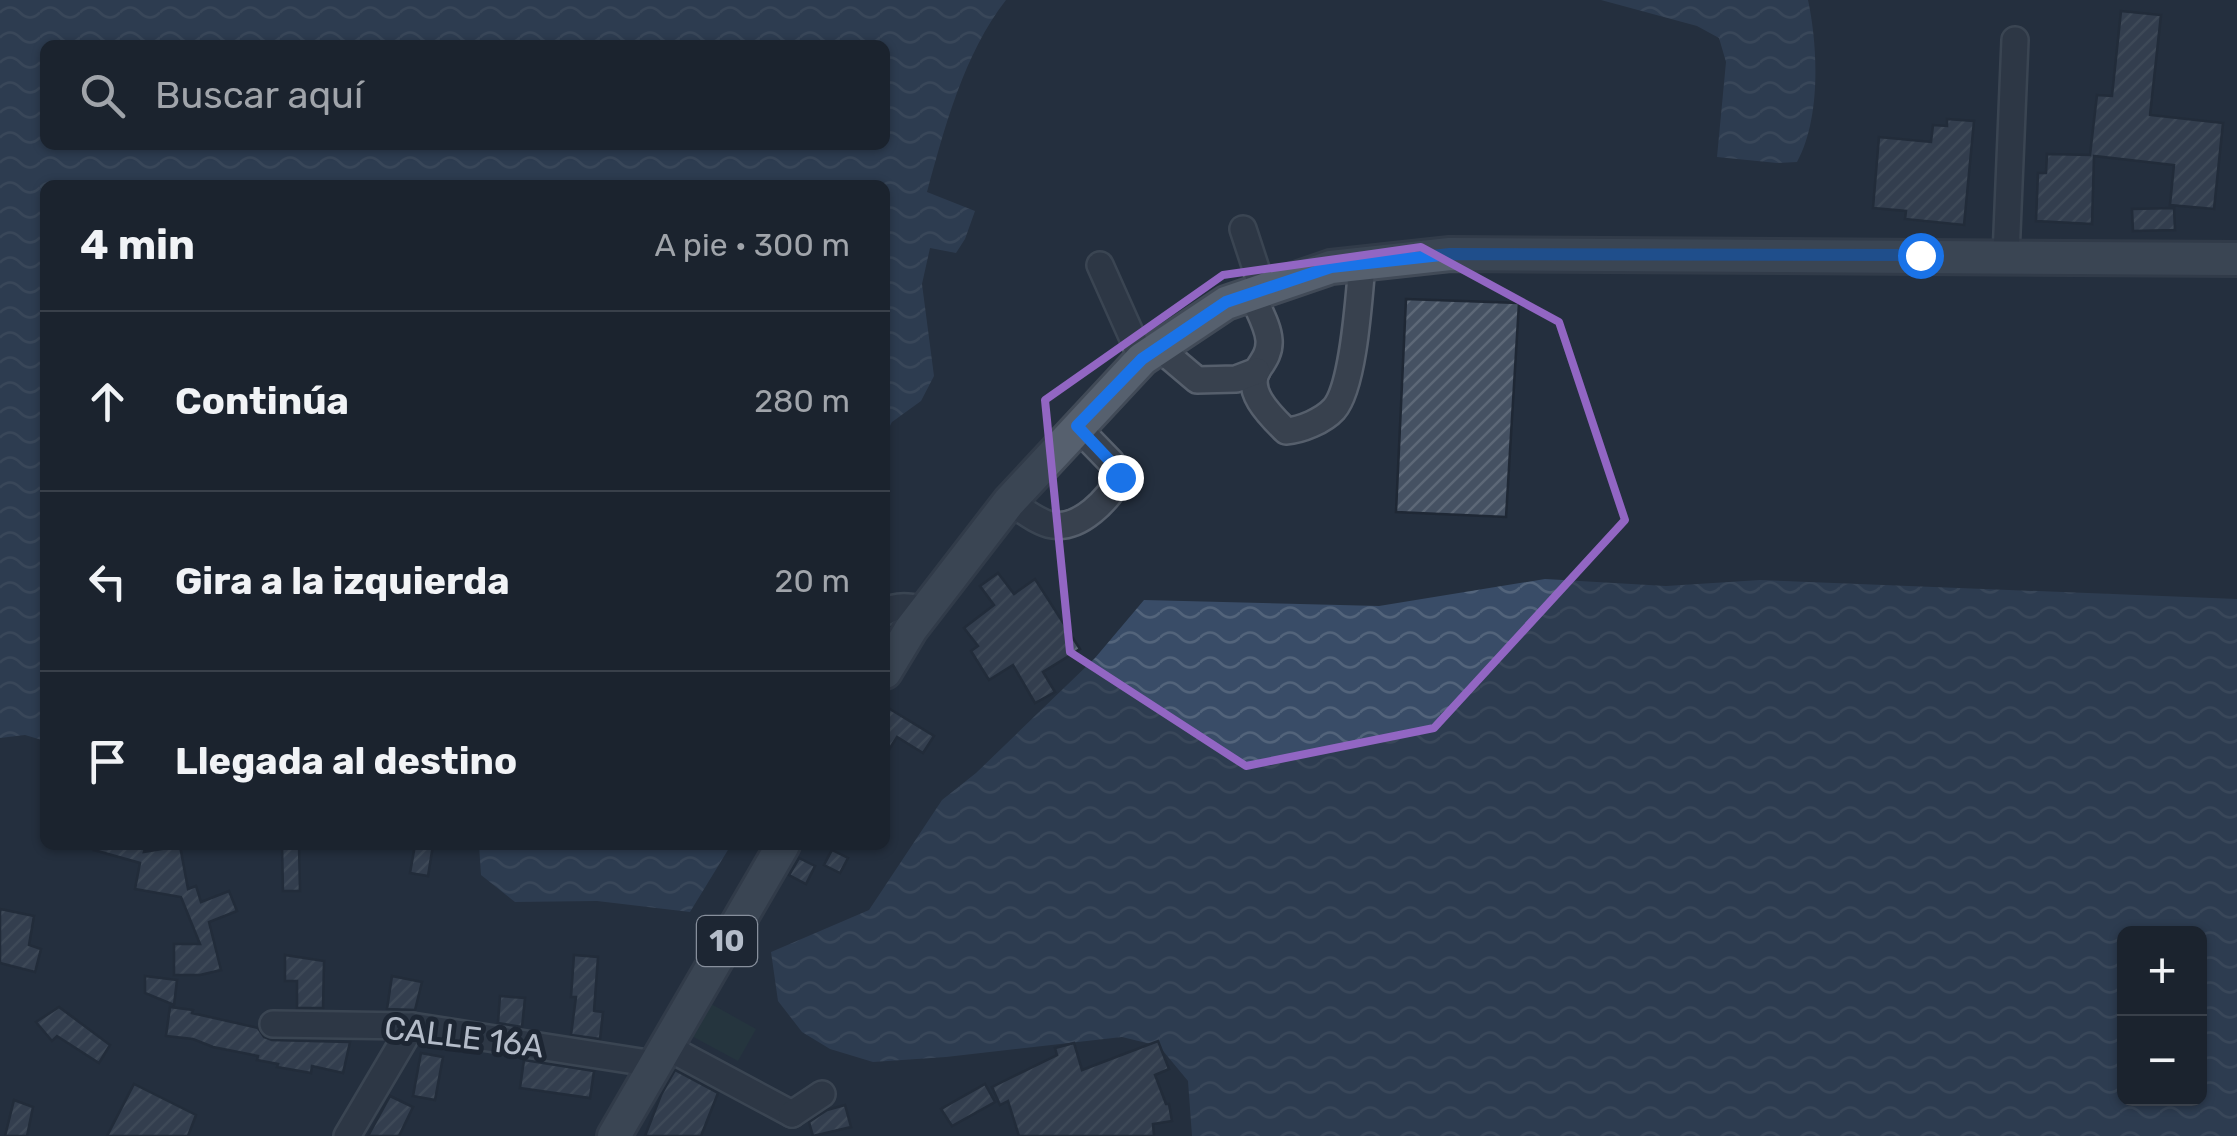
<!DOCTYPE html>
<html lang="es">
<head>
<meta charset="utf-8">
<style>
	:root { --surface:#1b232e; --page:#242b36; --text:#f1f3f6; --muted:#a0a4aa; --line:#39404a }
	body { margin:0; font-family:Rubik,sans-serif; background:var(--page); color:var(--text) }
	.controls { position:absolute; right:30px; bottom:30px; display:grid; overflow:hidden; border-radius:15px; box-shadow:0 2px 8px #0004 }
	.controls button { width:90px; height:90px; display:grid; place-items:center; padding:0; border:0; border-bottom:2px solid var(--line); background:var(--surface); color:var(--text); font:50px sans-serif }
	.stop { position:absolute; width:30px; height:30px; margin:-22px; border:8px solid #1a73e8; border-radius:50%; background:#fff }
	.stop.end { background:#1a73e8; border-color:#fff; box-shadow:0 2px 10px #0008 }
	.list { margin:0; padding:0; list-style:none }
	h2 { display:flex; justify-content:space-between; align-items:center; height:130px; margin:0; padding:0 40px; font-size:42px }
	h2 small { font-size:32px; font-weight:400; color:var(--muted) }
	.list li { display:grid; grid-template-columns:65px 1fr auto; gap:30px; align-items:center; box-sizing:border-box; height:180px; padding:0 40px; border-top:2px solid var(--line) }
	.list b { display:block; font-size:38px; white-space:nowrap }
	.list em { font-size:32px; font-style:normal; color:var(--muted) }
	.icon { flex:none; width:55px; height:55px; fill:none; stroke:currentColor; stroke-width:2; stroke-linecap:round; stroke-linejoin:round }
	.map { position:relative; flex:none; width:2237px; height:1136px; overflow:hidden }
	.search { position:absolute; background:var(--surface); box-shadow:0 2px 8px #0004; left:40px; top:40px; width:850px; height:110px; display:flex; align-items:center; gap:25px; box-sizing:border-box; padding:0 35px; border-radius:15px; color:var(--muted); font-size:38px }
	.panel { position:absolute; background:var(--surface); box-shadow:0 2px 8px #0004; left:40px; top:180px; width:850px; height:670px; border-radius:15px }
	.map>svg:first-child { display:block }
	.grass { fill:#263c3f }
	.water { fill:url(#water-waves); fill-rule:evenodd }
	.building { fill:url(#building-hatch); stroke:#1f2835; stroke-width:2.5 }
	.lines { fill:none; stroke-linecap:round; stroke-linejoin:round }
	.minor-casing { stroke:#565f6c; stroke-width:30 }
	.major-casing { stroke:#414a57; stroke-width:38 }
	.minor { stroke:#38414e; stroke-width:25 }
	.major { stroke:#56606e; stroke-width:32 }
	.route { stroke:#1a73e8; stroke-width:12 }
	.marked { fill:none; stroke:#9266c3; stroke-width:8; stroke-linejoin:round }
	.labels { text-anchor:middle; stroke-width:10; stroke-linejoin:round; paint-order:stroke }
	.shield { fill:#1d2633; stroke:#878f9c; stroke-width:2.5 }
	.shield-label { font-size:30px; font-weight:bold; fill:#b4bcc9 }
	.street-label { font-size:32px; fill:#b4bcc9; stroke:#1d2633 }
</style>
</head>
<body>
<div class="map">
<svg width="2237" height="1136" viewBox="0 0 2237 1136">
	<defs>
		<pattern id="water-waves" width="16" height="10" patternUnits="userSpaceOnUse" patternTransform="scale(2.5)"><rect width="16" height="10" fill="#394c67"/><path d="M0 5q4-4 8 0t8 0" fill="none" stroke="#53647b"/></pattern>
		<pattern id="building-hatch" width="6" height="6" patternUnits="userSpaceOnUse" patternTransform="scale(2.5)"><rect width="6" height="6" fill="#455162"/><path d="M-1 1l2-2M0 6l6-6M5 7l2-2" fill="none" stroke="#5d6877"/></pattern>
	</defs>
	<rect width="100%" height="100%" fill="#242f3e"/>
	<polygon class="grass" points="704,1000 756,1029 738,1061 688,1034"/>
	<g class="water">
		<path d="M 0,0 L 1006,0 C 964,54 945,126 927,192 L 975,211 L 965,239 L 956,253 L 930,248 L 922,284 L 934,376 L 921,401 L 892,422 L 885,435 L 885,185 L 45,185 L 45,741 L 25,735 L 0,738 ZM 45,45 L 885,45 L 885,145 L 45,145 Z"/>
		<path d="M 1601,0 L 1808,0 C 1818,46 1821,119 1797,162 L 1777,163 L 1717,157 L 1726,62 L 1719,38 L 1697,26 Z"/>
		<path d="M 1545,579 L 1666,586 L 1760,580 L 2237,599 L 2237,1136 L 1192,1136 L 1188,1081 L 1159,1046 L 1122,1037 L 946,1057 L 873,1062 L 830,1049 L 802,1032 L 778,1001 L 771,952 L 869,910 L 942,800 L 976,773 L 1095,658 L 1144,600 L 1379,606 ZM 2124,934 L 2200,934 L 2200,1098 L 2124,1098 Z"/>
		<polygon points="479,845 731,845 690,912 597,901 515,902 481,875"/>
	</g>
	<g class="building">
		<polygon points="2121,11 2161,15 2150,115 2223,123 2214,209 2170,205 2174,165 2094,156 2092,224 2036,221 2038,173 2046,173 2047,154 2090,155 2097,95 2112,96"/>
		<polygon points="1947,119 1974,121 1964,225 1905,219 1906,211 1873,208 1879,137 1931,142 1933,125 1947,126"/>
		<polygon points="2174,208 2175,230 2133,231 2132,209"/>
		<polygon points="1406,299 1519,303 1506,517 1396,512"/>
		<polygon points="998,573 1014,594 1035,579 1080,649 1043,672 1055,692 1035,703 1013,665 989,680 971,651 978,646 964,628 994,605 980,586"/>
		<polygon points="885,706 934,736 923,753 897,737 885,756"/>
		<polygon points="95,845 146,845 144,852 180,846 188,889 196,886 201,902 229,891 237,911 209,922 221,970 200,975 174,975 174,944 200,944 181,897 135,889 140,863 94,850"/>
		<polygon points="282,845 299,845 300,891 283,891"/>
		<polygon points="415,845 433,845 428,876 410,873"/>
		<polygon points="832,850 848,858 840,873 824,865"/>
		<polygon points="799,858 815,866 806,884 789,875"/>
		<polygon points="0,909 34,916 29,945 41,949 35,972 0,963"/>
		<polygon points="285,955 324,961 323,1008 297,1008 297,981 285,981"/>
		<polygon points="574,955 598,957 594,1011 603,1012 600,1039 571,1035 576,997 571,997"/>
		<polygon points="145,976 177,980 174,1005 145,993"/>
		<polygon points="392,976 422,982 415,1010 387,1009"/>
		<polygon points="500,996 525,998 522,1027 498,1023"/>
		<polygon points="59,1007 110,1045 99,1063 57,1036 52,1041 36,1022"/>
		<polygon points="170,1007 193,1010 192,1013 258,1028 264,1037 272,1040 350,1042 343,1073 312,1066 311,1073 277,1067 278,1064 257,1060 258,1056 213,1047 193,1039 166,1036"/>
		<polygon points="1158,1041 1169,1069 1155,1075 1166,1104 1169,1104 1172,1121 1153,1124 1154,1136 1019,1136 1008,1101 1000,1105 992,1087 1057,1055 1055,1048 1074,1043 1082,1070"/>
		<polygon points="421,1053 443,1057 435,1100 413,1096"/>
		<polygon points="524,1060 594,1071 590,1098 520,1088"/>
		<polygon points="675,1070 718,1093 701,1136 645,1136 661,1095"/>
		<polygon points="134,1084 196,1115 188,1136 107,1136"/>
		<polygon points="985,1084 995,1102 952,1126 941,1109"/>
		<polygon points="390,1096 413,1107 399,1136 368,1136"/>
		<polygon points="14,1100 33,1107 27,1136 5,1136"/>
		<polygon points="845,1105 851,1127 813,1136 809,1122 827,1110"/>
	</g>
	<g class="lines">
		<defs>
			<g id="minor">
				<polyline points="1243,229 1263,290"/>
				<polyline points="2006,256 2015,40"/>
				<polyline points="1100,265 1142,359"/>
				<path d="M 1252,294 C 1257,308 1268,325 1269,340 C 1270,352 1264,360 1258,369 C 1244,391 1271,416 1286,431 C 1301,430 1323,421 1334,409 C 1354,386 1359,296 1362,264"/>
				<polyline points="1158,347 1197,380 1236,379 1257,371"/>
				<path d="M 1009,502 C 1021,508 1038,523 1052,525 C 1080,530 1109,499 1120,477 L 1111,462 L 1077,427"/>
				<path d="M 885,612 C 898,604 911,607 926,610"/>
				<polyline points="273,1024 412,1026 654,1064"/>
				<polyline points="665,1046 792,1114"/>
				<polyline points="792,1114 822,1094"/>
				<polyline points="347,1136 412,1026"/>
			</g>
			<g id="major">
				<polyline points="885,672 911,629 1009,502 1142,359 1226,303 1331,267 1450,254 2237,259"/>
				<polyline points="614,1136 783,845"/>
			</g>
		</defs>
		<use href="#minor" class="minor-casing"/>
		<use href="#major" class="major-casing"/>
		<use href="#minor" class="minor"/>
		<use href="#major" class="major"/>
	</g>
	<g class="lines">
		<polyline class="route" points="1120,477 1111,462 1077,426 1142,359 1226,302 1331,267 1450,254 1920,255"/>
	</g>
	<path d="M0 0H2237V1136H0ZM 1421,247 L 1559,322 L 1625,520 L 1434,728 L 1246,766 L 1070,652 L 1045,400 L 1223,275 Z" fill="#242f3e" fill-opacity=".55" fill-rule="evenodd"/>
	<path class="marked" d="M 1421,247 L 1559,322 L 1625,520 L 1434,728 L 1246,766 L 1070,652 L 1045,400 L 1223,275 Z"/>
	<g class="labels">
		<rect class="shield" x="697" y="916" width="60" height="50" rx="8"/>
		<g class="shield-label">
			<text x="727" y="951">10</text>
		</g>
		<g class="street-label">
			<text transform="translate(464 1037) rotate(7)" y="11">CALLE 16A</text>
		</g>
	</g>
</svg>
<div class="controls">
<button>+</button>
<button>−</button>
</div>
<div class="stop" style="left:1920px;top:255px"></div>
<div class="stop end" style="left:1120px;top:477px"></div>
<div class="search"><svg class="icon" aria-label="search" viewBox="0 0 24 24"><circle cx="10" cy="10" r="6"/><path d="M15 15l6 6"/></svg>Buscar aquí</div>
<section class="panel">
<h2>4 min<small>A pie · 300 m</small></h2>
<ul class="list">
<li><svg class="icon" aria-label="ahead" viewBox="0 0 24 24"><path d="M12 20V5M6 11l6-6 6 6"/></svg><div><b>Continúa</b></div><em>280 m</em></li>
<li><svg class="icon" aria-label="left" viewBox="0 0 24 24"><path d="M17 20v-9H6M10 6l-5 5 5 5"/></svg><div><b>Gira a la izquierda</b></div><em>20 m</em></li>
<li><svg class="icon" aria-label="arrive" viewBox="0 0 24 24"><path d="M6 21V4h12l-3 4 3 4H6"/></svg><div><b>Llegada al destino</b></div></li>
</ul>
</section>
</div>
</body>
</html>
